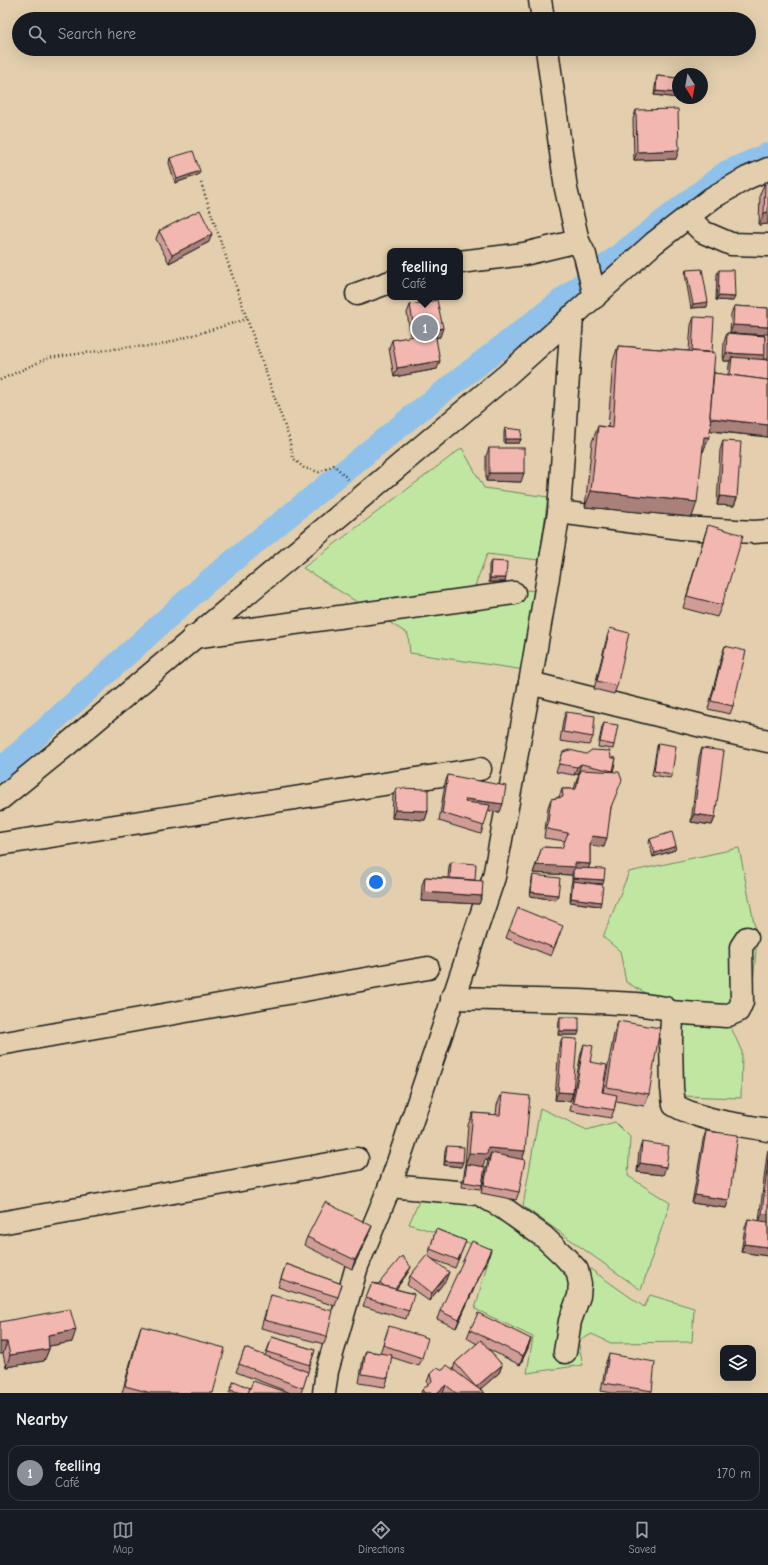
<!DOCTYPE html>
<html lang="en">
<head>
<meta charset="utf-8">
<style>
	:root { --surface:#171b24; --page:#242831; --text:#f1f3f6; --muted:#9ea1a6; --line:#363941; --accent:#8c9099 }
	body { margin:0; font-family:"Comic Neue",sans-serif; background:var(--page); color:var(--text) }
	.controls { position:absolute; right:12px; bottom:12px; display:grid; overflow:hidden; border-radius:8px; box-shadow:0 4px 16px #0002 }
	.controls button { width:36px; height:36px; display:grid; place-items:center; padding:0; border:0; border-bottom:1px solid var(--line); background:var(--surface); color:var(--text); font:20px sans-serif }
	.compass { position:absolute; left:672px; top:68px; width:36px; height:36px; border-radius:50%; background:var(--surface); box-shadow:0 4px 16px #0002; rotate:169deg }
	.you { position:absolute; left:376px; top:882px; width:14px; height:14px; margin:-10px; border:3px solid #fff; border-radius:50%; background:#1a73e8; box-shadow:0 0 0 6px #1a73e833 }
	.badge { display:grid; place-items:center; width:26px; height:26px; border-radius:50%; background:var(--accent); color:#fff; font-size:13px; font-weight:700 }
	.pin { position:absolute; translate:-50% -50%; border:2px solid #fff; box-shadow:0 1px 4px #0006 }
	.popup { position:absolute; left:387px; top:248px; width:76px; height:52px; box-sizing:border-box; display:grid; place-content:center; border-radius:8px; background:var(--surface); filter:drop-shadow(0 1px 3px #0005); font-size:13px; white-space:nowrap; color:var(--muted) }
	.popup b { font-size:15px; color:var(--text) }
	.popup::after { content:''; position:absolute; left:50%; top:100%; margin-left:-8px; border:8px solid transparent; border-top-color:var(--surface) }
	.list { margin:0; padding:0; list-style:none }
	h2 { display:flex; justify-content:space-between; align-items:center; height:52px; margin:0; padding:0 16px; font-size:17px }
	h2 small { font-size:13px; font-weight:400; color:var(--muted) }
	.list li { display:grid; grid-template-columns:26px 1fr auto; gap:12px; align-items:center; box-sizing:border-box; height:56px; margin:0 8px 8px; padding:0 8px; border:1px solid var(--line); border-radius:12px }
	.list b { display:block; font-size:15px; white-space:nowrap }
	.list p { margin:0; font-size:13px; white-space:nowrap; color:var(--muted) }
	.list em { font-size:13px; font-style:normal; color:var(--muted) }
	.icon { flex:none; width:22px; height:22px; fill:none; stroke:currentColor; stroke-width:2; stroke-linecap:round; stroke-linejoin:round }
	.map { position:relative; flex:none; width:768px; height:1393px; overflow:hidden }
	.search { position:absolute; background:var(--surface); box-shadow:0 4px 16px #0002; left:12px; right:12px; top:12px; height:44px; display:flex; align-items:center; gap:10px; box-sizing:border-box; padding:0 14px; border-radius:22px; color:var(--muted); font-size:15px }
	.sheet { height:116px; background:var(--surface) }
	nav { display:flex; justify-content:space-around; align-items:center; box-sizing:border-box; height:56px; border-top:1px solid var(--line); background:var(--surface); font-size:11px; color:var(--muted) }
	nav a { display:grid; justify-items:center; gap:2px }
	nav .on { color:var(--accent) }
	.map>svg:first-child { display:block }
	.green { fill:#c0e7a2; stroke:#6e825f }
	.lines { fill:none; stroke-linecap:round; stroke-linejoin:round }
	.canal { stroke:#8fc1eb; stroke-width:23 }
	.street-casing { stroke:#1c1c1c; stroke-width:25 }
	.path { stroke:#1c1c1c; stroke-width:2.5; stroke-dasharray:1 3; stroke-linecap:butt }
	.street { stroke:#e3cfad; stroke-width:22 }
	.wall { fill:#d09d96; stroke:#1c1c1c }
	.shaded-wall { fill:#a9807a; stroke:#1c1c1c }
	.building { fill:#f2b7af; stroke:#1c1c1c }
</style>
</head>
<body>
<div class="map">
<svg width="768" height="1393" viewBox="0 0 768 1393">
	<rect width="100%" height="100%" fill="#e3cfad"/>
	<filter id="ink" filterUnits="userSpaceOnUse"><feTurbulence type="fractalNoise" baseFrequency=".025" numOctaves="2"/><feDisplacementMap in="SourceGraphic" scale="8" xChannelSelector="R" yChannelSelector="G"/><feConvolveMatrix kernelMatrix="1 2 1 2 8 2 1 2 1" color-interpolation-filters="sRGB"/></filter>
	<g filter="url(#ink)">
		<g class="green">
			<polygon points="462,448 484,488 548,497 539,560 487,554 475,586 538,591 525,670 410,653 408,634 303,568"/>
			<polygon points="739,848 757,938 751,1008 730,1025 742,1052 741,1098 682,1096 679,1012 626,982 620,951 603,937 629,872"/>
			<polygon points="540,1108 587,1130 615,1122 630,1137 628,1176 670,1203 641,1290 523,1206"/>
			<polygon points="424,1190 514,1215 644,1307 650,1295 694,1308 692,1342 611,1343 592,1334 578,1341 583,1365 527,1373 533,1337 475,1309 491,1250 409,1224"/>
		</g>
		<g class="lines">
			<polyline class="canal" points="0,770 208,581 415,414 726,172 768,154"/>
			<defs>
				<g id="street">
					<polyline points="540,0 543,19"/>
					<polyline points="547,49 566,189 578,241 585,255 595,297"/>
					<polyline points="688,217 703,232 731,244 768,245"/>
					<polyline points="460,262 524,254 578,241"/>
					<polyline points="357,294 390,282"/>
					<polyline points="559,512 681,528 754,532 768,531"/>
					<polyline points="193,637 514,593"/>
					<polyline points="530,683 706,727 768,741"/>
					<polyline points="0,799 69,743 507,375 654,243 712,198 747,178 768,169"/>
					<polyline points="0,844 480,769"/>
					<path d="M 452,998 L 580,1001 L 636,1004 L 665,1008 L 670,1012 L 672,1018 L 671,1041 L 672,1088 L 674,1105 C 702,1121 737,1124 768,1130"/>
					<polyline points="670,1012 726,1016 738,1011 742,1002 741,947 747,938"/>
					<polyline points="0,1044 428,968"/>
					<polyline points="390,1186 479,1194 499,1205 544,1237 563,1255 577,1270 580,1284 579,1296 570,1321 565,1352"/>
					<polyline points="0,1223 357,1159"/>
					<polyline points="324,1393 327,1371 357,1266 390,1186 494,877 530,683 559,512 572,316"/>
				</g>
			</defs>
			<use href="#street" class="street-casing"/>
			<g class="path">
				<polyline points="201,183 247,319 289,438 293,458 304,468 319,472 334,465 349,480"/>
				<polyline points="0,380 48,358 128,347 157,346 247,319"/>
			</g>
			<use href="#street" class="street"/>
		</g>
		<g class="wall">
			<polygon points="657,76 678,78 678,98 654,95 656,80"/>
			<polygon points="636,110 676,159 634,160 633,119"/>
			<polygon points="170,158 200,171 198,175 175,183 169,163"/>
			<polygon points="765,182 768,224 759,225 760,194"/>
			<polygon points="159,231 209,242 169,263 156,239"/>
			<polygon points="686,270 707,307 691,308 685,274"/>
			<polygon points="719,270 733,301 716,300 717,274"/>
			<polygon points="410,305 440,337 436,337 437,369 394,377 389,348 392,340 411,337 407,313"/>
			<polygon points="734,306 768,308 768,437 710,431 703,452 702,452 692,517 585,507 592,442 598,426 608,427 613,361 618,346 689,351 691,325 694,317 712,352 714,373 728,375 729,365 730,361 723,361 724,342 727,333 764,336 764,335 730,333 731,314"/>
			<polygon points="505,428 521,439 519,443 504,443 504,432"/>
			<polygon points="723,441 737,498 734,506 717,505 720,450"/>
			<polygon points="489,448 521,482 486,481 486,456"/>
			<polygon points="708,525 722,605 717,617 683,608 704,537"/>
			<polygon points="491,561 505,582 489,582 489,565"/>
			<polygon points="610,628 617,686 614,694 594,689 607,637"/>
			<polygon points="725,646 733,706 730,714 708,709 722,654"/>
			<polygon points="566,712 593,737 589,745 560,741 563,720"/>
			<polygon points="604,723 614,745 613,749 598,747 602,727"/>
			<polygon points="658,743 672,774 670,778 652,775 657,747"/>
			<polygon points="702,748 715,817 712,825 691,822 699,757"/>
			<polygon points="563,752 611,758 616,758 613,772 611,808 604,847 590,845 590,864 588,868 603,884 592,883 600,906 570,902 571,885 572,882 572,875 533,873 542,847 562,848 565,841 544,838 548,807 551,799 559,797 562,789 574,789 579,773 574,775 556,772"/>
			<polygon points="448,775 500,812 488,811 481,834 439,821 445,783"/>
			<polygon points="396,788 428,811 425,820 392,818 393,796"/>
			<polygon points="650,839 675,850 653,857 649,843"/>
			<polygon points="451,862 475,880 482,896 479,904 421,901 422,885 425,877 448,878 449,866"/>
			<polygon points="533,875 558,895 556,900 530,896 532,879"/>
			<polygon points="509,930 560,934 551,956 506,938"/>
			<polygon points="560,1017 578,1035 558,1035 559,1021"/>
			<polygon points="618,1021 649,1094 644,1106 616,1101 614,1110 611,1118 570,1111 581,1053 584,1044 602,1092 603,1092 614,1034"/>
			<polygon points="562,1038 573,1093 570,1101 555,1100 559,1046"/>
			<polygon points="502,1093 525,1151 522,1160 519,1192 516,1200 481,1193 488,1160 485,1160 483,1167 482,1185 481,1189 462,1187 465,1168 466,1165 465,1165 468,1125 473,1113 496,1115 497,1105"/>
			<polygon points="706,1131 726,1208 692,1203 703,1140"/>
			<polygon points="642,1142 663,1175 637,1172 639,1151"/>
			<polygon points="447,1146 461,1167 444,1165 445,1150"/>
			<polygon points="768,1150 768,1256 741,1252 745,1227 748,1219 759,1221 767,1154"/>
			<polygon points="436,1229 466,1241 455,1268 432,1259 446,1280 429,1301 407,1285 410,1276 428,1256"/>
			<polygon points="369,1234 352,1269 304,1245 307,1237"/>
			<polygon points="488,1258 456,1328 437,1319 440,1311"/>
			<polygon points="286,1264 342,1284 335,1306 278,1287"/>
			<polygon points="409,1271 396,1289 414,1294 406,1319 363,1306 372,1283 379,1284 380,1282"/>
			<polygon points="271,1295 327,1336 324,1344 261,1328 268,1303"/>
			<polygon points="0,1322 72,1342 49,1346 49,1349 44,1361 6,1367 3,1354"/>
			<polygon points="141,1326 213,1393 122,1393 137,1338"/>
			<polygon points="389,1326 422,1358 419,1366 391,1357 388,1378 385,1387 359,1383 363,1359 366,1351 380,1353"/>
			<polygon points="470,1330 531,1339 528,1348 520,1365 488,1349 502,1365 499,1373 480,1389 485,1393 421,1393 422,1390 428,1385 427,1382 430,1374 443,1370 453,1370 455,1363 477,1344 467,1338"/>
			<polygon points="272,1337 315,1350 301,1393 291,1393 236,1372 245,1348 265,1356"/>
			<polygon points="609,1354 652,1391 651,1393 612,1393 601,1391 606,1362"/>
			<polygon points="234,1381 248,1393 229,1393"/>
		</g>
		<g class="shaded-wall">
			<polygon points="656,91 678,93 678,98 654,95"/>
			<polygon points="679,150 676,159 634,160 637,152"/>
			<polygon points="200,171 198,175 175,183 177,179"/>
			<polygon points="768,212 768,224 759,225 764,213"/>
			<polygon points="212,234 209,242 169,263 172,255"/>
			<polygon points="718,296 735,297 733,301 716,300"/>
			<polygon points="708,302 707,307 691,308 693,304"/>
			<polygon points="733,325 768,327 768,335 730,333"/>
			<polygon points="443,328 440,337 412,342 415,334"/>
			<polygon points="726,353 765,355 768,359 768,363 732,357 730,361 723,361"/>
			<polygon points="440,361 437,369 394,377 397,368"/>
			<polygon points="709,418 768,425 768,437 705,430"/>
			<polygon points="704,437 709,437 703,452 698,453"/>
			<polygon points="506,439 521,439 519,443 504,443"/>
			<polygon points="489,473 524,473 521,482 486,481"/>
			<polygon points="591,491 697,502 692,517 585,507"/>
			<polygon points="720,496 737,498 734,506 717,505"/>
			<polygon points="490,578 506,578 505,582 489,582"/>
			<polygon points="581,764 578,773 574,775 577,767"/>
			<polygon points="466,799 503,804 500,812 463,808"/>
			<polygon points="395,810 428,811 425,820 392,818"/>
			<polygon points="694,814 715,817 712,825 691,822"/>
			<polygon points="592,836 607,838 604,847 589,845"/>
			<polygon points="676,846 675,850 653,857 655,853"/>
			<polygon points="575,863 590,864 587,873 573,871 572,875 533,873 536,865"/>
			<polygon points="573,878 604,880 603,884 572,882"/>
			<polygon points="424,892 482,896 479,904 421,901"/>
			<polygon points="531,892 558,895 556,900 530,896"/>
			<polygon points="571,898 601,902 600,906 570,902"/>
			<polygon points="560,1031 579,1031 578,1035 558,1035"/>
			<polygon points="558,1092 573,1093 570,1101 555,1100"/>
			<polygon points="488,1148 525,1151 521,1163 491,1153 488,1160 485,1160 483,1167 465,1165 469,1153"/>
			<polygon points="445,1161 463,1162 461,1167 444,1165"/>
			<polygon points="640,1163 666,1167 663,1175 637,1172"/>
			<polygon points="695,1195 729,1200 726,1208 692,1203"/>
			<polygon points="762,1214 768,1214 768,1223 759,1222"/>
			<polygon points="372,1226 369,1234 352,1269 355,1260"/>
			<polygon points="744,1244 768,1247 768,1256 741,1252"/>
			<polygon points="491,1249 488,1258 456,1328 459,1320"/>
			<polygon points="411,1267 409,1271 392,1295 393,1291"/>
			<polygon points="449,1272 446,1280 429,1301 432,1293"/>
			<polygon points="76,1330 72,1342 44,1347 48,1335"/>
			<polygon points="531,1339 528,1348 520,1365 523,1356"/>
			<polygon points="0,1342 7,1342 3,1354 0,1354"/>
			<polygon points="49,1349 44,1361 6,1367 10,1355"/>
			<polygon points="502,1365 499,1373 476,1393 476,1387"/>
			<polygon points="446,1385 443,1393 437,1393"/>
		</g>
		<g class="building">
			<polygon points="657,76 678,78 678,93 656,91"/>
			<polygon points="678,109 679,150 637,152 636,110"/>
			<polygon points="193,151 200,171 177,179 170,158"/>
			<polygon points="765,182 768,182 768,212 764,213"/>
			<polygon points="200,210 212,234 172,255 159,231"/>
			<polygon points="702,269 708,302 693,304 686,270"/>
			<polygon points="719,270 734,270 735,297 718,296"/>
			<polygon points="437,300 443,328 415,334 410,305"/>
			<polygon points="734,306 768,308 768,327 733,325"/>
			<polygon points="694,317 714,318 712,352 692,351"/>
			<polygon points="435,332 440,361 397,368 392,340"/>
			<polygon points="727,333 765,336 765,355 726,353"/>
			<polygon points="764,334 768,334 768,359 763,359 765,355 765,336 764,336"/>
			<polygon points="618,346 715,353 710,415 711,426 709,437 704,437 697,502 591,491 598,426 613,428"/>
			<polygon points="732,357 768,360 768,380 730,375"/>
			<polygon points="714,373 768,380 768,425 711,418 710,415"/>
			<polygon points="505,428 522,430 521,439 506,439"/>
			<polygon points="723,441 741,442 737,498 720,496"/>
			<rect x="489" y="448" width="35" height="25"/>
			<polygon points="708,525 743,535 722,605 687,596"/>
			<polygon points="491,561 507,562 506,578 490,578"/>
			<polygon points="610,628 629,633 617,686 597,681"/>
			<polygon points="725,646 746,651 733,706 711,701"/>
			<polygon points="566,712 595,716 593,737 563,732"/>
			<polygon points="604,723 618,725 614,745 600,742"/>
			<polygon points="658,743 676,746 672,774 654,771"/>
			<polygon points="702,748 724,751 715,817 694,814"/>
			<polygon points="570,750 586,754 592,750 610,751 611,758 616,758 613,771 581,764 577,767 559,764 563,752"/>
			<polygon points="580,770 619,772 622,780 611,807 607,838 592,836 590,845 590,864 575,863 575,867 536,865 542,847 562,848 568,833 547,829 551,799 563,797 562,789 576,789"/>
			<polygon points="448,775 506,786 503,804 466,799 465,802 490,805 484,826 442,813"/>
			<polygon points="396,788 428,789 428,811 395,810"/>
			<polygon points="672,832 676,846 655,853 650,839"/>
			<polygon points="451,862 476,864 475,880 450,878"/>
			<polygon points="575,868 605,869 604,880 573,878 573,871"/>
			<polygon points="533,875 560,878 558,895 531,892"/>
			<polygon points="425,877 483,881 482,896 424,892"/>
			<polygon points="573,881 603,885 601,902 571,898"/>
			<polygon points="518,908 563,926 554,948 509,930"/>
			<rect x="560" y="1017" width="19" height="14"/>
			<polygon points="618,1021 660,1028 649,1094 607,1087"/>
			<polygon points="562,1038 577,1039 573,1093 558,1092"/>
			<polygon points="584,1044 593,1046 590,1062 607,1065 602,1092 617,1095 614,1110 573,1103"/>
			<polygon points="502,1093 530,1096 525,1151 488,1148 487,1154 469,1153 473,1113 500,1115"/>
			<polygon points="706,1131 738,1135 729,1200 695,1195"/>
			<polygon points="642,1142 669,1146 666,1167 640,1163"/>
			<polygon points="447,1146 464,1147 463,1162 445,1161"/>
			<polygon points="491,1153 525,1160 519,1192 484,1185"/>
			<polygon points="768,1160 768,1214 762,1214"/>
			<polygon points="467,1164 485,1167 482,1185 464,1182"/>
			<polygon points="325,1202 372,1226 355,1260 307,1237"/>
			<polygon points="748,1219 768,1222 768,1247 744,1244"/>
			<polygon points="436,1229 466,1241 458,1260 430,1249"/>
			<polygon points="472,1241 491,1249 459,1320 440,1311"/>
			<polygon points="427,1255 449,1272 432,1293 410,1276"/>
			<polygon points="402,1256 411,1267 395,1289 384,1286 380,1282"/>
			<polygon points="286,1264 342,1284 338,1297 281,1279"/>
			<polygon points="372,1283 414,1294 409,1311 366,1298"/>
			<polygon points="271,1295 333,1311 327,1336 264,1320"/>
			<polygon points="70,1309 76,1330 48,1335 49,1349 10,1355 7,1342 0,1342 0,1322"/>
			<polygon points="478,1313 531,1339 523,1356 470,1330"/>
			<polygon points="141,1326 225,1348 213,1393 151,1393 125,1386"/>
			<polygon points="389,1326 428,1338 422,1358 383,1345"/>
			<polygon points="272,1337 315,1350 310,1365 267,1352"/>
			<polygon points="481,1340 502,1365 476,1387 485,1393 456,1393 446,1385 437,1393 425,1393 422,1390 432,1381 430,1374 437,1367 443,1370 447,1365 476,1387 455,1363"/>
			<polygon points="245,1348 308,1372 303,1388 239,1364"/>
			<polygon points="366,1351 392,1355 388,1378 362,1374"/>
			<polygon points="609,1354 655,1362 652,1391 604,1383"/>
			<polygon points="234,1381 250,1388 248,1393 243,1393 230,1390"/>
			<polygon points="253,1381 288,1393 248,1393"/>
		</g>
	</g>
</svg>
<div class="controls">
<button><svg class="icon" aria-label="layers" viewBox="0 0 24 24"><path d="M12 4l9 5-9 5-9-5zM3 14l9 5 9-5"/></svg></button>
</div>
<svg class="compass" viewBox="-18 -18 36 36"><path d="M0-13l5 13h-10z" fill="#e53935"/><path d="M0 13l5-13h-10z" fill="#9ea1a6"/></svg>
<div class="you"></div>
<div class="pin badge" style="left:425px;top:328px">1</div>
<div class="popup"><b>feelling</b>Café</div>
<div class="search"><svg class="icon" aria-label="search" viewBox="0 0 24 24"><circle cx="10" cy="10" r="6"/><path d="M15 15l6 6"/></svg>Search here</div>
</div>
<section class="sheet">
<h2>Nearby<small></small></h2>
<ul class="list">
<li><span class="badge">1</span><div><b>feelling</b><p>Café</p></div><em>170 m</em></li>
</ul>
</section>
<nav>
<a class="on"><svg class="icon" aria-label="map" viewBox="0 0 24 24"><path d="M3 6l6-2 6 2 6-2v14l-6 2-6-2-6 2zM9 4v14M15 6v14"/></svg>Map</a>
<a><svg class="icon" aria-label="directions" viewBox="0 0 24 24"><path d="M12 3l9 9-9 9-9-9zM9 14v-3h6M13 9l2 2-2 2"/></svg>Directions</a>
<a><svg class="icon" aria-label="saved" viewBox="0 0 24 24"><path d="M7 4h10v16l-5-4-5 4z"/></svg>Saved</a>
</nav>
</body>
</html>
